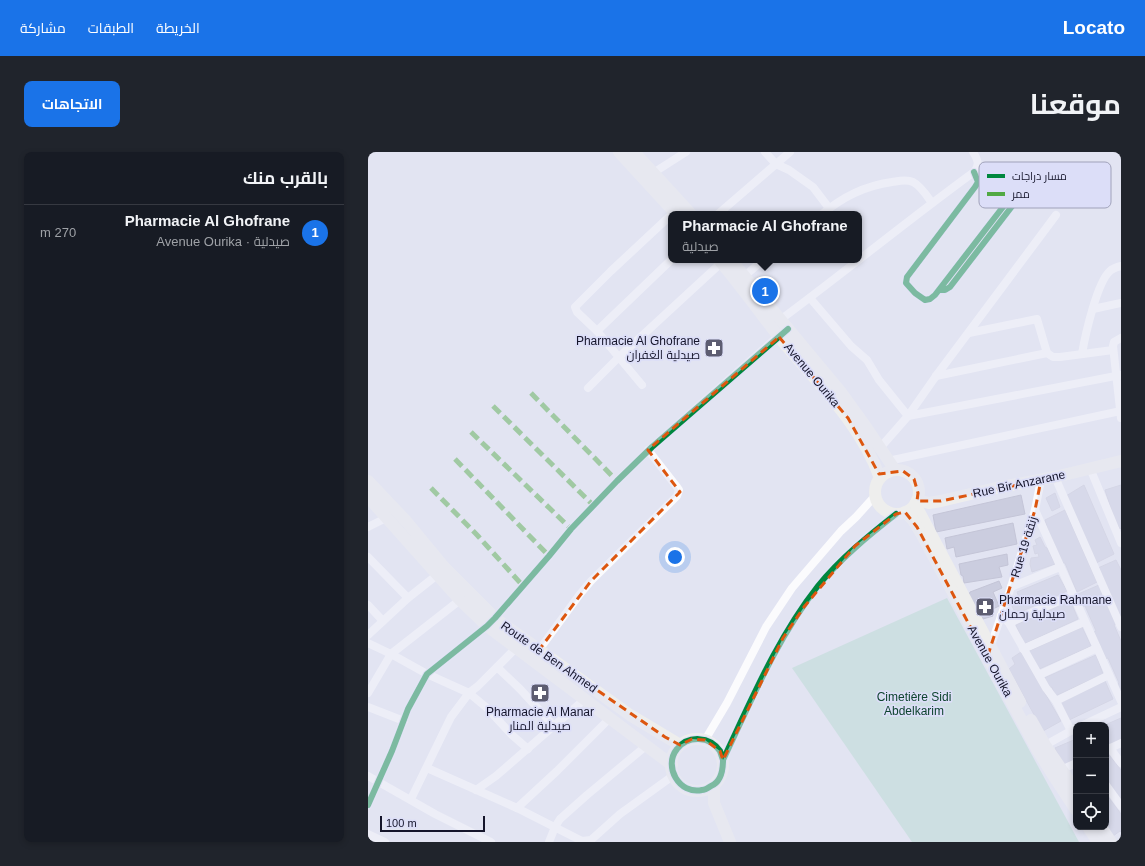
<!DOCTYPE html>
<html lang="ar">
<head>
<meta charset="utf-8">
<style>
	:root { --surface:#171b24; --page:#20242c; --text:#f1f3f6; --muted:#9ea1a6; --line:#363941; --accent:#1a73e8 }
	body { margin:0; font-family:Helvetica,Cairo,sans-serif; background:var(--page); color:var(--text); direction:rtl }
	.controls { position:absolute; right:12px; bottom:12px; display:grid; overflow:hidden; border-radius:8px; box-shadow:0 2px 6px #0003 }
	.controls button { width:36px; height:36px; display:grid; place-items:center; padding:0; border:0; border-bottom:1px solid var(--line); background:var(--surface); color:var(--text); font:20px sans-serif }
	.scale { position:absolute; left:12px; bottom:10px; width:105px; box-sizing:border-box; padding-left:4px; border:2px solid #15152b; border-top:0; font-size:11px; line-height:14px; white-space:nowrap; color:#15152b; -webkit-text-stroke:3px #dcdef8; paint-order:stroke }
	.you { position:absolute; left:307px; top:405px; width:14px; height:14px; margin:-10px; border:3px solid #fff; border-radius:50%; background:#1a73e8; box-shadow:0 0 0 6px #1a73e833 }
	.badge { display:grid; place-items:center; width:26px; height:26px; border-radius:50%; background:var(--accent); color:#fff; font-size:13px; font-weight:700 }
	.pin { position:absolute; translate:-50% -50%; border:2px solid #fff; box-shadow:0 1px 4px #0006 }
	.popup { position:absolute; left:300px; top:59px; width:194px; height:52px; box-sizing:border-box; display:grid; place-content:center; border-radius:8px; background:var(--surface); filter:drop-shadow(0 1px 3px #0005); font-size:13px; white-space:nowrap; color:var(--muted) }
	.popup b { font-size:15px; color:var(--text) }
	.popup::after { content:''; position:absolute; left:50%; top:100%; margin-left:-8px; border:8px solid transparent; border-top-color:var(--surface) }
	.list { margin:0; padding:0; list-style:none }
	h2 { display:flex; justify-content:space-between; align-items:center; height:52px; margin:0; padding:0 16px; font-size:17px }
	h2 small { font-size:13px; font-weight:400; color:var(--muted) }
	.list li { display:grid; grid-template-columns:26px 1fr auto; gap:12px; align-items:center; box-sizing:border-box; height:56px; padding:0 16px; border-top:1px solid var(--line) }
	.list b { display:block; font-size:15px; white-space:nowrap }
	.list p { margin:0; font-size:13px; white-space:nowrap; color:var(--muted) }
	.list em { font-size:13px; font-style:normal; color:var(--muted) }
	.icon { flex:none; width:22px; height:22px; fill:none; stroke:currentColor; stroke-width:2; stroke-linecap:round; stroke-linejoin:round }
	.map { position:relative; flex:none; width:753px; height:690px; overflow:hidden; direction:ltr; border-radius:8px }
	header { display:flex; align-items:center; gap:24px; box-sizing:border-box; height:56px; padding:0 20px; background:var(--accent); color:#fff }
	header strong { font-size:19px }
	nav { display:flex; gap:22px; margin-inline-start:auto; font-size:14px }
	.intro { display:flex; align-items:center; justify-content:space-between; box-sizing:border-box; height:96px; padding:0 24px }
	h1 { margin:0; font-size:28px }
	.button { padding:10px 18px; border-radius:8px; background:var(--accent); color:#fff; font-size:14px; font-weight:700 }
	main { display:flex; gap:24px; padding:0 24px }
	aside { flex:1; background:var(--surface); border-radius:8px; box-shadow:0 2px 6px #0003 }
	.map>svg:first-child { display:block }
	.green { fill:#b4d9ce }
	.building { fill:#cbcddf; stroke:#c4c5d7 }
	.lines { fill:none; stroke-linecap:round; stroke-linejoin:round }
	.street { stroke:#fbfbfd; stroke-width:8 }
	.secondary { stroke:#eeeeed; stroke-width:12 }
	.quiet { stroke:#51a944; stroke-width:5; stroke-dasharray:10 5; stroke-linecap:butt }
	.cycleway-casing { stroke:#dcdef8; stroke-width:8 }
	.cycleway { stroke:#00873e; stroke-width:6 }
	.marked { fill:none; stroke:#dd560e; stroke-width:3; stroke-dasharray:8 5; stroke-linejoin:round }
	.labels { text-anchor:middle; stroke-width:3.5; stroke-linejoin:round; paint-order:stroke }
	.poi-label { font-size:12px; fill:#15152b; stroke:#dcdef8; text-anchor:end }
	.street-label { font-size:12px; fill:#15152b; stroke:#dcdef8 }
	.park-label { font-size:12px; fill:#0e442f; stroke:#dcdef8 }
	.key { fill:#dcdef8; stroke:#a0a2ba; stroke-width:1 }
	.key-label { font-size:11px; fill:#15152b }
</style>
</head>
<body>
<header>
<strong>Locato</strong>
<nav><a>الخريطة</a><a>الطبقات</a><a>مشاركة</a></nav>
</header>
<div class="intro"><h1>موقعنا</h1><a class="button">الاتجاهات</a></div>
<main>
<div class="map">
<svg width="753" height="690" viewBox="0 0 753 690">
	<rect width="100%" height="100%" fill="#e2e4f2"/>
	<polygon class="green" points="579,446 711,690 544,690 424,516"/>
	<g class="building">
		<polygon points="716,333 746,402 728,411 698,344"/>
		<polygon points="753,333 753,376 752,377 747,369 737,338"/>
		<polygon points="687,341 692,355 684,359 678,346"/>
		<polygon points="653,343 657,362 568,380 565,363"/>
		<polygon points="697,358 729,430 709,440 697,411 693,411 684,391 677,368"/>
		<polygon points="645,371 649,392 588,405 586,395 579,397 577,386"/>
		<polygon points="672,385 677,395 679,396 687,412 664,420 662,412 663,406 671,405 670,401 667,402 665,394 669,393 667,388"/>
		<polygon points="639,402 640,413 631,415 634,425 596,431 595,424 593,423 591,412"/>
		<polygon points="748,408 753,418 753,468 730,416"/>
		<polygon points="690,423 699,439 648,462 644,454 652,448 649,440"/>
		<polygon points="631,429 634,436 625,440 631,454 623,458 625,464 615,467 601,443 602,440"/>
		<polygon points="731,433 749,471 746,473 753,489 753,543 749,533 751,531 740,506 736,507 726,480 728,479 717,454 712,454 708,443"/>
		<polygon points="702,448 710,467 656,492 648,473"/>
		<polygon points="714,475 723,494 669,518 659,500"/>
		<polygon points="653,500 693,569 675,579 641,517 647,512 644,506"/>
		<polygon points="728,503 735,522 687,544 684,535 678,537 674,527"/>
		<polygon points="737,529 745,547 699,569 691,551"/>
		<polygon points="753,566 753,587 738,594 737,573"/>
		<polygon points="708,587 708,607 695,613 687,596"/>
		<polygon points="741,603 753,618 753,652 738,632 738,605"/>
		<polygon points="738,642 753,662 753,680 752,679 745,684 738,673"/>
	</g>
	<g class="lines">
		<g class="street">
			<polyline points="397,0 408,12 421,18 445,35 461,56"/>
			<polyline points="282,23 318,0"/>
			<polyline points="350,62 422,0"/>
			<path d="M 454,62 C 475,45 496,34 524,30 C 531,29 538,27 545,30 C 553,34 559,44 564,51"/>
			<polyline points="373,127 395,108"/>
			<path d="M 571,138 L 577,138 L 582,135 L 645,53 L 645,50 C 642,48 640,49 638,51 L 567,143 L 562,147 L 557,148 L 547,141 L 538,131 L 539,125 L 607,35 L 610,30 L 606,20"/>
			<polyline points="442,146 483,194 499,208 511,228 540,264 753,223"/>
			<polyline points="725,157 753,151"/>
			<path d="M 412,168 C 477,120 540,68 606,20 C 612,13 610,8 605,0"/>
			<polyline points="229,179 303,108"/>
			<polyline points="601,181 669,167 679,201"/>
			<polyline points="753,186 746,190 745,194 753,266"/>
			<path d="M 714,202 C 717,184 729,130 742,119 C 745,116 749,115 753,114"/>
			<polyline points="568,224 679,201 685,205 692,205 745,198"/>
			<polyline points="274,233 229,179 209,160 207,155 243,119 303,63"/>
			<polyline points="220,236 251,205 353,111"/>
			<polyline points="512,296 540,264 568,224 688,63"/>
			<polyline points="520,309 753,259"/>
			<polyline points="722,316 753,391"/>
			<polyline points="687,325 753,475"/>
			<polyline points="667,358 753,549"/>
			<polyline points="0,375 18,366"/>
			<polyline points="0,405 40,446"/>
			<polyline points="643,435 692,415"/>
			<polyline points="0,453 15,469"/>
			<polyline points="633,463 641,471 678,536 688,549 703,579"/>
			<polyline points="641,471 705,443"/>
			<polyline points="0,483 40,446 69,423"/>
			<polyline points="0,491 23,502 59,522 101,541 119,556 144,583 160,597"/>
			<polyline points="622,496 643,435 667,358 673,328"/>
			<polyline points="655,497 716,470"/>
			<polyline points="171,498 212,442 223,429 309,344 311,338 309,335 280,298"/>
			<polyline points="129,515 152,537 186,574"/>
			<polyline points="671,523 729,496"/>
			<polyline points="0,541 23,502 92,448"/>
			<polyline points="688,549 741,523"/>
			<polyline points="0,555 36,569"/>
			<polyline points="715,573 753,555"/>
			<polyline points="337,588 359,551 398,475 424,436 473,379 488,365 507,344"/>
			<polyline points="674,595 708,576"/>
			<polyline points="742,596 753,611"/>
			<polyline points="738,598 753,591"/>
			<path d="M 355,608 C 383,549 409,486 450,434 C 473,406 500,384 528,362"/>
			<polyline points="59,616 149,656 214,689 223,688 252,662 306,623"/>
			<polyline points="693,618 708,611"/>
			<polyline points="0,624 67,662 123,690"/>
			<polyline points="738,633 753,654"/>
			<polyline points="108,638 128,624 217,547"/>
			<polyline points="43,647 83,565 101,541 110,534 147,497"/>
			<polyline points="0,653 24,599 40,557 59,522 119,474 127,466 181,404 203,377 249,329 284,295 414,181"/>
			<polyline points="149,656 189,619 242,566"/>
			<polyline points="0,682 17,690"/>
			<polyline points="181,690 187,675 192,667 219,643 278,594"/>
		</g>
		<g class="secondary">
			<polyline points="251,0 308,62"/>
			<polyline points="266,0 323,62"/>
			<path d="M 351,108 C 372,133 391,159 411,185 C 448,230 492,270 512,326"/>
			<polyline points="363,108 472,239 498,275 527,318"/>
			<circle cx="529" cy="340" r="22"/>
			<polyline points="0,329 38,369 76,415 127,466 262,563 312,593"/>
			<polyline points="0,345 92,448 119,474 304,613"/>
			<polyline points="549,348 561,351 573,349 628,336 687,325 753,309"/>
			<polyline points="547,352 652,550"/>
			<polyline points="537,360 545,368 554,383 669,597 687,626 708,658"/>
			<polyline points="663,568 677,593 708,639"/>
			<circle cx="329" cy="613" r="26"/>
			<polyline points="346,633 346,651 362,690"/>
			<polyline points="720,675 730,690"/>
			<polyline points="733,675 743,690"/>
		</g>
		<g class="quiet">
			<polyline points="163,241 249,329"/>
			<polyline points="125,254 225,353"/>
			<polyline points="103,280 203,377"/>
			<polyline points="87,307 181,404"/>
			<polyline points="63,336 110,384 155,434"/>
		</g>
		<defs>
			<g id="cycleway">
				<path d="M 571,138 L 577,138 L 582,135 L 645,53 L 645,50 C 642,48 640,49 638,51 L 567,143 L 562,147 L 557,148 L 547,141 L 538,131 L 539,125 L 607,35 L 610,30 L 606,20"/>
				<path d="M 355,608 C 354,605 353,602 352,599 C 342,584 320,583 309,597 C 295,614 311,643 334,638 C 337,638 340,636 343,634 C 353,630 355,618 355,608 C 383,549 409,486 450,434 C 473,406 500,384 528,362"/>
				<polyline points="0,653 24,599 40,557 59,522 119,474 127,466 181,404 203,377 249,329 284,295 420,177"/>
			</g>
		</defs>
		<use href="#cycleway" class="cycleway-casing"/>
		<use href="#cycleway" class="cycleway"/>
	</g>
	<path d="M0 0H753V690H0ZM 411,185 L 480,266 L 511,322 L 535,319 L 546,327 L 550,341 L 549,349 L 573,349 L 673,328 L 667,358 L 619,506 L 549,375 L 537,360 L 528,362 L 487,394 L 436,455 L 415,486 L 355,608 L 352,599 L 337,588 L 324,587 L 312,593 L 297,585 L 171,498 L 223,429 L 312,340 L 280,298 Z" fill="#e2e4f2" fill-opacity=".55" fill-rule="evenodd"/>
	<path class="marked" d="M 411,185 L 480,266 L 511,322 L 535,319 L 546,327 L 550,341 L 549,349 L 573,349 L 673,328 L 667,358 L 619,506 L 549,375 L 537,360 L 528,362 L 487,394 L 436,455 L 415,486 L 355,608 L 352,599 L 337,588 L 324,587 L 312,593 L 297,585 L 171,498 L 223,429 L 312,340 L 280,298 Z"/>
	<defs>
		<symbol id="pharmacy-square" viewBox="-11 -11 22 22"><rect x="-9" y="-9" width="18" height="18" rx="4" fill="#5d5d71" stroke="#dcdef8"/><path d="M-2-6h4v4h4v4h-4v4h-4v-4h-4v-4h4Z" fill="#fff"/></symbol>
	</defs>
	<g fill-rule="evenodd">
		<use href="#pharmacy-square" x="335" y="185" width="22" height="22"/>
		<use href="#pharmacy-square" x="606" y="444" width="22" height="22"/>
		<use href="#pharmacy-square" x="161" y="530" width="22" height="22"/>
	</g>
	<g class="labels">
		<g class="poi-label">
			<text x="332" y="193">Pharmacie Al Ghofrane<tspan x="332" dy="14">صيدلية الغفران</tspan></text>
			<text x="631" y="452" text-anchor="start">Pharmacie Rahmane<tspan x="631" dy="14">صيدلية رحمان</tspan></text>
			<text x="172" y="564" text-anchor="middle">Pharmacie Al Manar<tspan x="172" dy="14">صيدلية المنار</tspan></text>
		</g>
		<g class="street-label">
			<text transform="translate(444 223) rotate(50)" y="4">Avenue Ourika</text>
			<text transform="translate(651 332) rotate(-12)" y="4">Rue Bir Anzarane</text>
			<text transform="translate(656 395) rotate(-73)" y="4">Rue 19 زنقة</text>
			<text transform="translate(181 505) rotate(35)" y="4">Route de Ben Ahmed</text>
			<text transform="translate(622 509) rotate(61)" y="4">Avenue Ourika</text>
		</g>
		<g class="park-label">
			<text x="546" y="549">Cimetière Sidi<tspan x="546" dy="14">Abdelkarim</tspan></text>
		</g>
	</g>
	<rect x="611" y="10" width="132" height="46" rx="6" class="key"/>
	<rect x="619" y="22" width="18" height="4" fill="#00873e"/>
	<rect x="619" y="40" width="18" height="4" fill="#51a944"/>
	<g class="key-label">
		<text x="644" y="28">مسار دراجات</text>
		<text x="644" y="46">ممر</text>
	</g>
</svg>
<div class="controls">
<button>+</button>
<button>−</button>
<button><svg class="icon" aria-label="locate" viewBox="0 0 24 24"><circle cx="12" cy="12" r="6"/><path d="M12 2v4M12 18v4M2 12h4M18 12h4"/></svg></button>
</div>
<div class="scale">100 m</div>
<div class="you"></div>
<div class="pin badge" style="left:397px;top:139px">1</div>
<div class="popup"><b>Pharmacie Al Ghofrane</b>صيدلية</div>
</div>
<aside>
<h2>بالقرب منك<small></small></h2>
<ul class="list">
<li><span class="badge">1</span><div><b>Pharmacie Al Ghofrane</b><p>صيدلية · Avenue Ourika</p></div><em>270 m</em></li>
</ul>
</aside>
</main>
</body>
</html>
